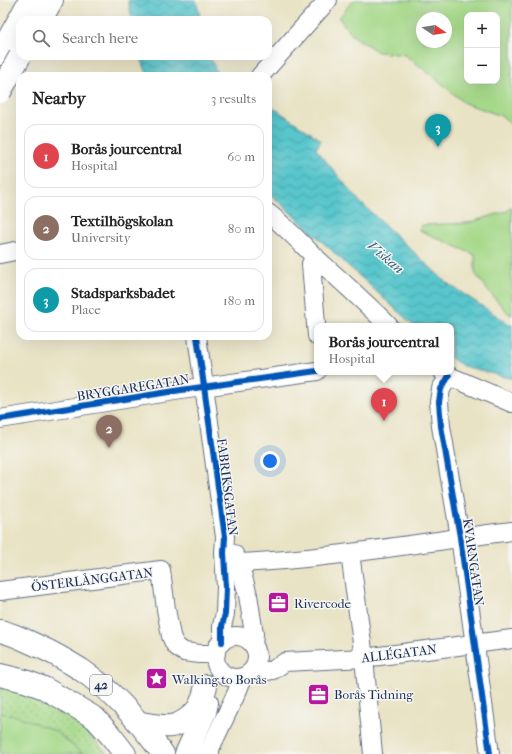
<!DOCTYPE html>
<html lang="en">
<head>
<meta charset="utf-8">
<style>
	:root { --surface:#fff; --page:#f2f2f2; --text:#222; --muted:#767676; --line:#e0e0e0; --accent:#b45309 }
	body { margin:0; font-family:"IM FELL French Canon",serif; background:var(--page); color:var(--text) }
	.controls { position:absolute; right:12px; top:12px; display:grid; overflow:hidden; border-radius:8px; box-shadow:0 4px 16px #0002 }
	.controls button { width:36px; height:36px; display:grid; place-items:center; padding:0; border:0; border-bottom:1px solid var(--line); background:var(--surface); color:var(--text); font:20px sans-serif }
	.compass { position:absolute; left:416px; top:12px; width:36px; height:36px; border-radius:50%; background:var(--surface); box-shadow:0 4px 16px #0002; rotate:102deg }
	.you { position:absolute; left:270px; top:461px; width:14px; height:14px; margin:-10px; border:3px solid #fff; border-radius:50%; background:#1a73e8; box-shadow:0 0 0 6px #1a73e833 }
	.badge { display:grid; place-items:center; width:26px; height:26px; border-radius:50%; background:var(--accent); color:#fff; font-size:13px; font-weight:700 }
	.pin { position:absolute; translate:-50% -33px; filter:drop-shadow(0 1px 2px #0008) }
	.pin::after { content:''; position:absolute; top:21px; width:14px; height:12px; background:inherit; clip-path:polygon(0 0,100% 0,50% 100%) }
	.popup { position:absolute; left:314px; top:323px; width:140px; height:52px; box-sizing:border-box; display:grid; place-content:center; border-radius:8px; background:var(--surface); filter:drop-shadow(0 1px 3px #0005); font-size:13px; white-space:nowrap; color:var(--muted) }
	.popup b { font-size:15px; color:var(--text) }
	.popup::after { content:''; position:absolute; left:50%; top:100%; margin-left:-8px; border:8px solid transparent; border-top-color:var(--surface) }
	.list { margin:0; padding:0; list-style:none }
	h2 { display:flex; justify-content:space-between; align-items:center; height:52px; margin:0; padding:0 16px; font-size:17px }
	h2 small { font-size:13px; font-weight:400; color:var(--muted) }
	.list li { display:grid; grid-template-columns:26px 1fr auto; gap:12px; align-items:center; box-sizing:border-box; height:64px; margin:0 8px 8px; padding:0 8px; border:1px solid var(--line); border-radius:12px }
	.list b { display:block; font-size:15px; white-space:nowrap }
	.list p { margin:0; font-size:13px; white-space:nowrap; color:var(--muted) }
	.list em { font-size:13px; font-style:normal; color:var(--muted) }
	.icon { flex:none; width:22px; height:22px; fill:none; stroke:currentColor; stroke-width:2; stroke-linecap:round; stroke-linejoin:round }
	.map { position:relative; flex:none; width:512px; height:754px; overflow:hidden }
	.search { position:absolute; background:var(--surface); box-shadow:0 4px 16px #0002; left:16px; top:16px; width:256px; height:44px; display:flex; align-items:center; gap:10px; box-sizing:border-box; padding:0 14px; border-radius:12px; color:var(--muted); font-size:15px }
	.panel { position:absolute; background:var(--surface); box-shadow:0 4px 16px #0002; left:16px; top:72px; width:256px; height:268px; border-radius:12px }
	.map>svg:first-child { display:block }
	.grass { fill:url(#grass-dots); stroke:#608473 }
	.park { fill:#a5d888; stroke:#608473; fill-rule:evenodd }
	.water { fill:url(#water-waves); stroke:#3a7a95 }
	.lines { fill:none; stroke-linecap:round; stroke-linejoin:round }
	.minor-casing { stroke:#636e82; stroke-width:20 }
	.major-casing { stroke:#636e82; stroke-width:24 }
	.highway-casing { stroke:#636e82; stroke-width:24 }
	.minor { stroke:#fff; stroke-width:18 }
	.major { stroke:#fff; stroke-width:22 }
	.highway { stroke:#fff; stroke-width:22 }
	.highway-bridge-casing { stroke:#636e82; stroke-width:24; stroke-linecap:butt }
	.highway-bridge { stroke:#fff; stroke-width:22 }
	.cycleway-casing { stroke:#f6f6f2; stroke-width:8 }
	.cycleway { stroke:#0057b8; stroke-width:6 }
	.labels { text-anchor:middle; stroke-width:3; stroke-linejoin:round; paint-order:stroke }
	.shield { fill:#f6f6f2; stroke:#5d6b8a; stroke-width:1 }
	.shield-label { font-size:12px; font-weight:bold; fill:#1b2f5e }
	.street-label { font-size:13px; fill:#1b2f5e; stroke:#f6f6f2 }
	.poi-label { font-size:13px; fill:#1b2f5e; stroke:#f6f6f2; text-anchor:start }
	.water-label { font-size:14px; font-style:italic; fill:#2d5c7f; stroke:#f6f6f2 }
</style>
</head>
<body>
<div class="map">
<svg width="512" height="754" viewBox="0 0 512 754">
	<defs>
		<pattern id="grass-dots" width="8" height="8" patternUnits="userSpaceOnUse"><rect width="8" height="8" fill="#a5d888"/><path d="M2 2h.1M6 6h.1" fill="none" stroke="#8dba78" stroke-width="1.8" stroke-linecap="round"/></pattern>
		<pattern id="water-waves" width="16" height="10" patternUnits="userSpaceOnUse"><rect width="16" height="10" fill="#58c6cc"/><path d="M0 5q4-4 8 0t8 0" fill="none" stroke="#48a1a9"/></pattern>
	</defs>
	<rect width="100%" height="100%" fill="#f6f6f2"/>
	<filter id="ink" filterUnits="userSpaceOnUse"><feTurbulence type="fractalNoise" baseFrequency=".025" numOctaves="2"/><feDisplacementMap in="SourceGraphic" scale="8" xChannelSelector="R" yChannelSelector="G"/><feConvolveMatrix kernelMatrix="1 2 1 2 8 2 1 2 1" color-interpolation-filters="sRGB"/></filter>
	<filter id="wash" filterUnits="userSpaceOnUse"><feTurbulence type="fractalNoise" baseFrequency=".012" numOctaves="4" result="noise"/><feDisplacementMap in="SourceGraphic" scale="16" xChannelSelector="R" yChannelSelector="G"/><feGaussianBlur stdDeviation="0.9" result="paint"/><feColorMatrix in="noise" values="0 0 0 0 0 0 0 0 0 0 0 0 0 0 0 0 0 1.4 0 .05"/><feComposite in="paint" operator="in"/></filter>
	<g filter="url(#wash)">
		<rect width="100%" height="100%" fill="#e9e3c5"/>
		<path class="grass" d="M 0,687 C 41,695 81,722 107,754 L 83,754 L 55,731 L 0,754 Z"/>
		<g class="park">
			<path d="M 354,0 L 512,0 L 512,126 L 502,116 L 464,103 L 440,82 L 405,55 L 378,52 L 352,35 L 339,18 L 350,4 ZM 467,15 L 497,15 L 497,81 L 467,81 ZM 422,18 L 446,18 L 446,42 L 422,42 Z"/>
			<polygon points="512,206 512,315 509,314 489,292 475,273 475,255 419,230 422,225 468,223 507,211"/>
			<polygon points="0,713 17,716 55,731 83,754 0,754"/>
		</g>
		<g class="water">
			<polygon points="128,0 196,0 201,20 132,20"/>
			<polygon points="140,56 210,56 218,76 148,76"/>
			<polygon points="268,104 321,140 316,149 360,202 447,283 497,316 512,325 512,379 463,366 451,358 451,326 414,326 268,192"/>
		</g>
	</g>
	<g filter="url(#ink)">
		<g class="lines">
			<defs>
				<g id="minor">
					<polyline points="260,76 293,39 328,0"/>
					<path d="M 268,213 C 285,226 300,242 315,257 C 340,280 365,302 389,326"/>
					<polyline points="0,254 20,250"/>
					<polyline points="315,256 311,264 317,336"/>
					<polyline points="197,336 225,537 224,553 226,587 225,614 222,626 222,642"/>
					<polyline points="443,372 449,376 512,403"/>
					<polyline points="449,376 441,389 439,402 441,426 460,537 490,754"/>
					<polyline points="0,419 181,390 317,371"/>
					<polyline points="350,553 364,658 373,754"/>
					<polyline points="234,554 239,563 248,595 254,634 253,645"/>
					<path d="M 239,563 C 331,559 421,542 512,531"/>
					<polyline points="0,591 161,570 166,609 171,636 174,643 177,647 184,652 200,654 216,654"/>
					<circle cx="236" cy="657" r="21"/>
					<polyline points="250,673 262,672 273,670 285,662 364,658 512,639"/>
					<polyline points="208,753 237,692 243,677"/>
				</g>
				<g id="major">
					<path d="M 0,631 C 14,634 27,641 40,647 C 54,653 67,661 80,669 C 113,691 140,722 163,754"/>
					<polyline points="0,675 25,681 44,688 95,718 111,736 125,754"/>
					<path d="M 139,723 C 149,724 160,727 171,726 C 180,725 191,717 197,710 C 202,703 204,694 206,686"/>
					<polyline points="186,754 205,712 207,703"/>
					<polyline points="208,754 208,753"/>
				</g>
				<g id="highway">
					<polyline points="41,20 52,0"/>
					<polyline points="0,54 30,0"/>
				</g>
			</defs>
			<use href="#minor" class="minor-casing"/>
			<use href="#major" class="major-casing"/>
			<use href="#highway" class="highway-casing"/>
			<use href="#minor" class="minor"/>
			<use href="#major" class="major"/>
			<use href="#highway" class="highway"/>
			<defs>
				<polyline id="highway-bridge" points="0,92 20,56"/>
			</defs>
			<use href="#highway-bridge" class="highway-bridge-casing"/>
			<use href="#highway-bridge" class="highway-bridge"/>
			<defs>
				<g id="cycleway">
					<polyline points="197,336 225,537 224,553 226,587 225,614 222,626 222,642"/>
					<polyline points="449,376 441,389 439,402 441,426 460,537 490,754"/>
					<polyline points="0,419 181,390 317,371"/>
				</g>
			</defs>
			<use href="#cycleway" class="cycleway-casing"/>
			<use href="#cycleway" class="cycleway"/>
		</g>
	</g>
	<defs>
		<symbol id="office-square" viewBox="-11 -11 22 22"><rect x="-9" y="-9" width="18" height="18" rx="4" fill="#b5179e" stroke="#f6f6f2"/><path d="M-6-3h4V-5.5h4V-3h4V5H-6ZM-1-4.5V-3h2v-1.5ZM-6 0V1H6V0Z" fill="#fff"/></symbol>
		<symbol id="sight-square" viewBox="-11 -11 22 22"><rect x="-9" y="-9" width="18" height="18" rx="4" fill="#b5179e" stroke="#f6f6f2"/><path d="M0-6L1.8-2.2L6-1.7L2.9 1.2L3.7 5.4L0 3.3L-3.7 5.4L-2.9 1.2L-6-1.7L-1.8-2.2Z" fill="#fff"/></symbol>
	</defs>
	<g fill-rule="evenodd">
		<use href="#office-square" x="266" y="590" width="25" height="25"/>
		<use href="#sight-square" x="144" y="666" width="25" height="25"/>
		<use href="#office-square" x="306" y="682" width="25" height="25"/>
	</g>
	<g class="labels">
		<rect class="shield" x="90" y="675" width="22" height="20" rx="3"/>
		<g class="shield-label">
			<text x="101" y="689">42</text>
		</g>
		<g class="street-label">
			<text transform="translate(133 387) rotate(-9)" y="5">BRYGGAREGATAN</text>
			<text transform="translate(228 487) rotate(83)" y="5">FABRIKSGATAN</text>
			<text transform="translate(474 562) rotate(82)" y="5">KVARNGATAN</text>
			<text transform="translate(92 579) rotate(-7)" y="5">ÖSTERLÅNGGATAN</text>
			<text transform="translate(399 653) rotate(-7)" y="5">ALLÉGATAN</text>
		</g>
		<g class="poi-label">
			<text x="294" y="608">Rivercode</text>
			<text x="172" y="684">Walking to Borås</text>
			<text x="334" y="699">Borås Tidning</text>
		</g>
		<g class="water-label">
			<text transform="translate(386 257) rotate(40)" y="5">Viskan</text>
		</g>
	</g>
</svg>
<div class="controls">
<button>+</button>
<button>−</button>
</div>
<svg class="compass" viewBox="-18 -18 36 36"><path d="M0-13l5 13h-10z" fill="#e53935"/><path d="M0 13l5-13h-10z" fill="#767676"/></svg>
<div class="you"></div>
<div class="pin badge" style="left:384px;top:421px;background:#e0444e">1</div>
<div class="popup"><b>Borås jourcentral</b>Hospital</div>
<div class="pin badge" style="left:109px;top:448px;background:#8d6e63">2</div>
<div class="pin badge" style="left:438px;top:147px;background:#0f9aa8">3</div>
<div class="search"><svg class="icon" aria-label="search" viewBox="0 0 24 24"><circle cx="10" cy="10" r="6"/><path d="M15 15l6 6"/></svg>Search here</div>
<section class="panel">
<h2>Nearby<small>3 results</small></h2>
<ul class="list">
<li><span class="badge" style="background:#e0444e">1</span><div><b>Borås jourcentral</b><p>Hospital</p></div><em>60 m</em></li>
<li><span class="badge" style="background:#8d6e63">2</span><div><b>Textilhögskolan</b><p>University</p></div><em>80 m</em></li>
<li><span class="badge" style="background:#0f9aa8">3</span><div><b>Stadsparksbadet</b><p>Place</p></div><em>180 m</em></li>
</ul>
</section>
</div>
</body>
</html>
